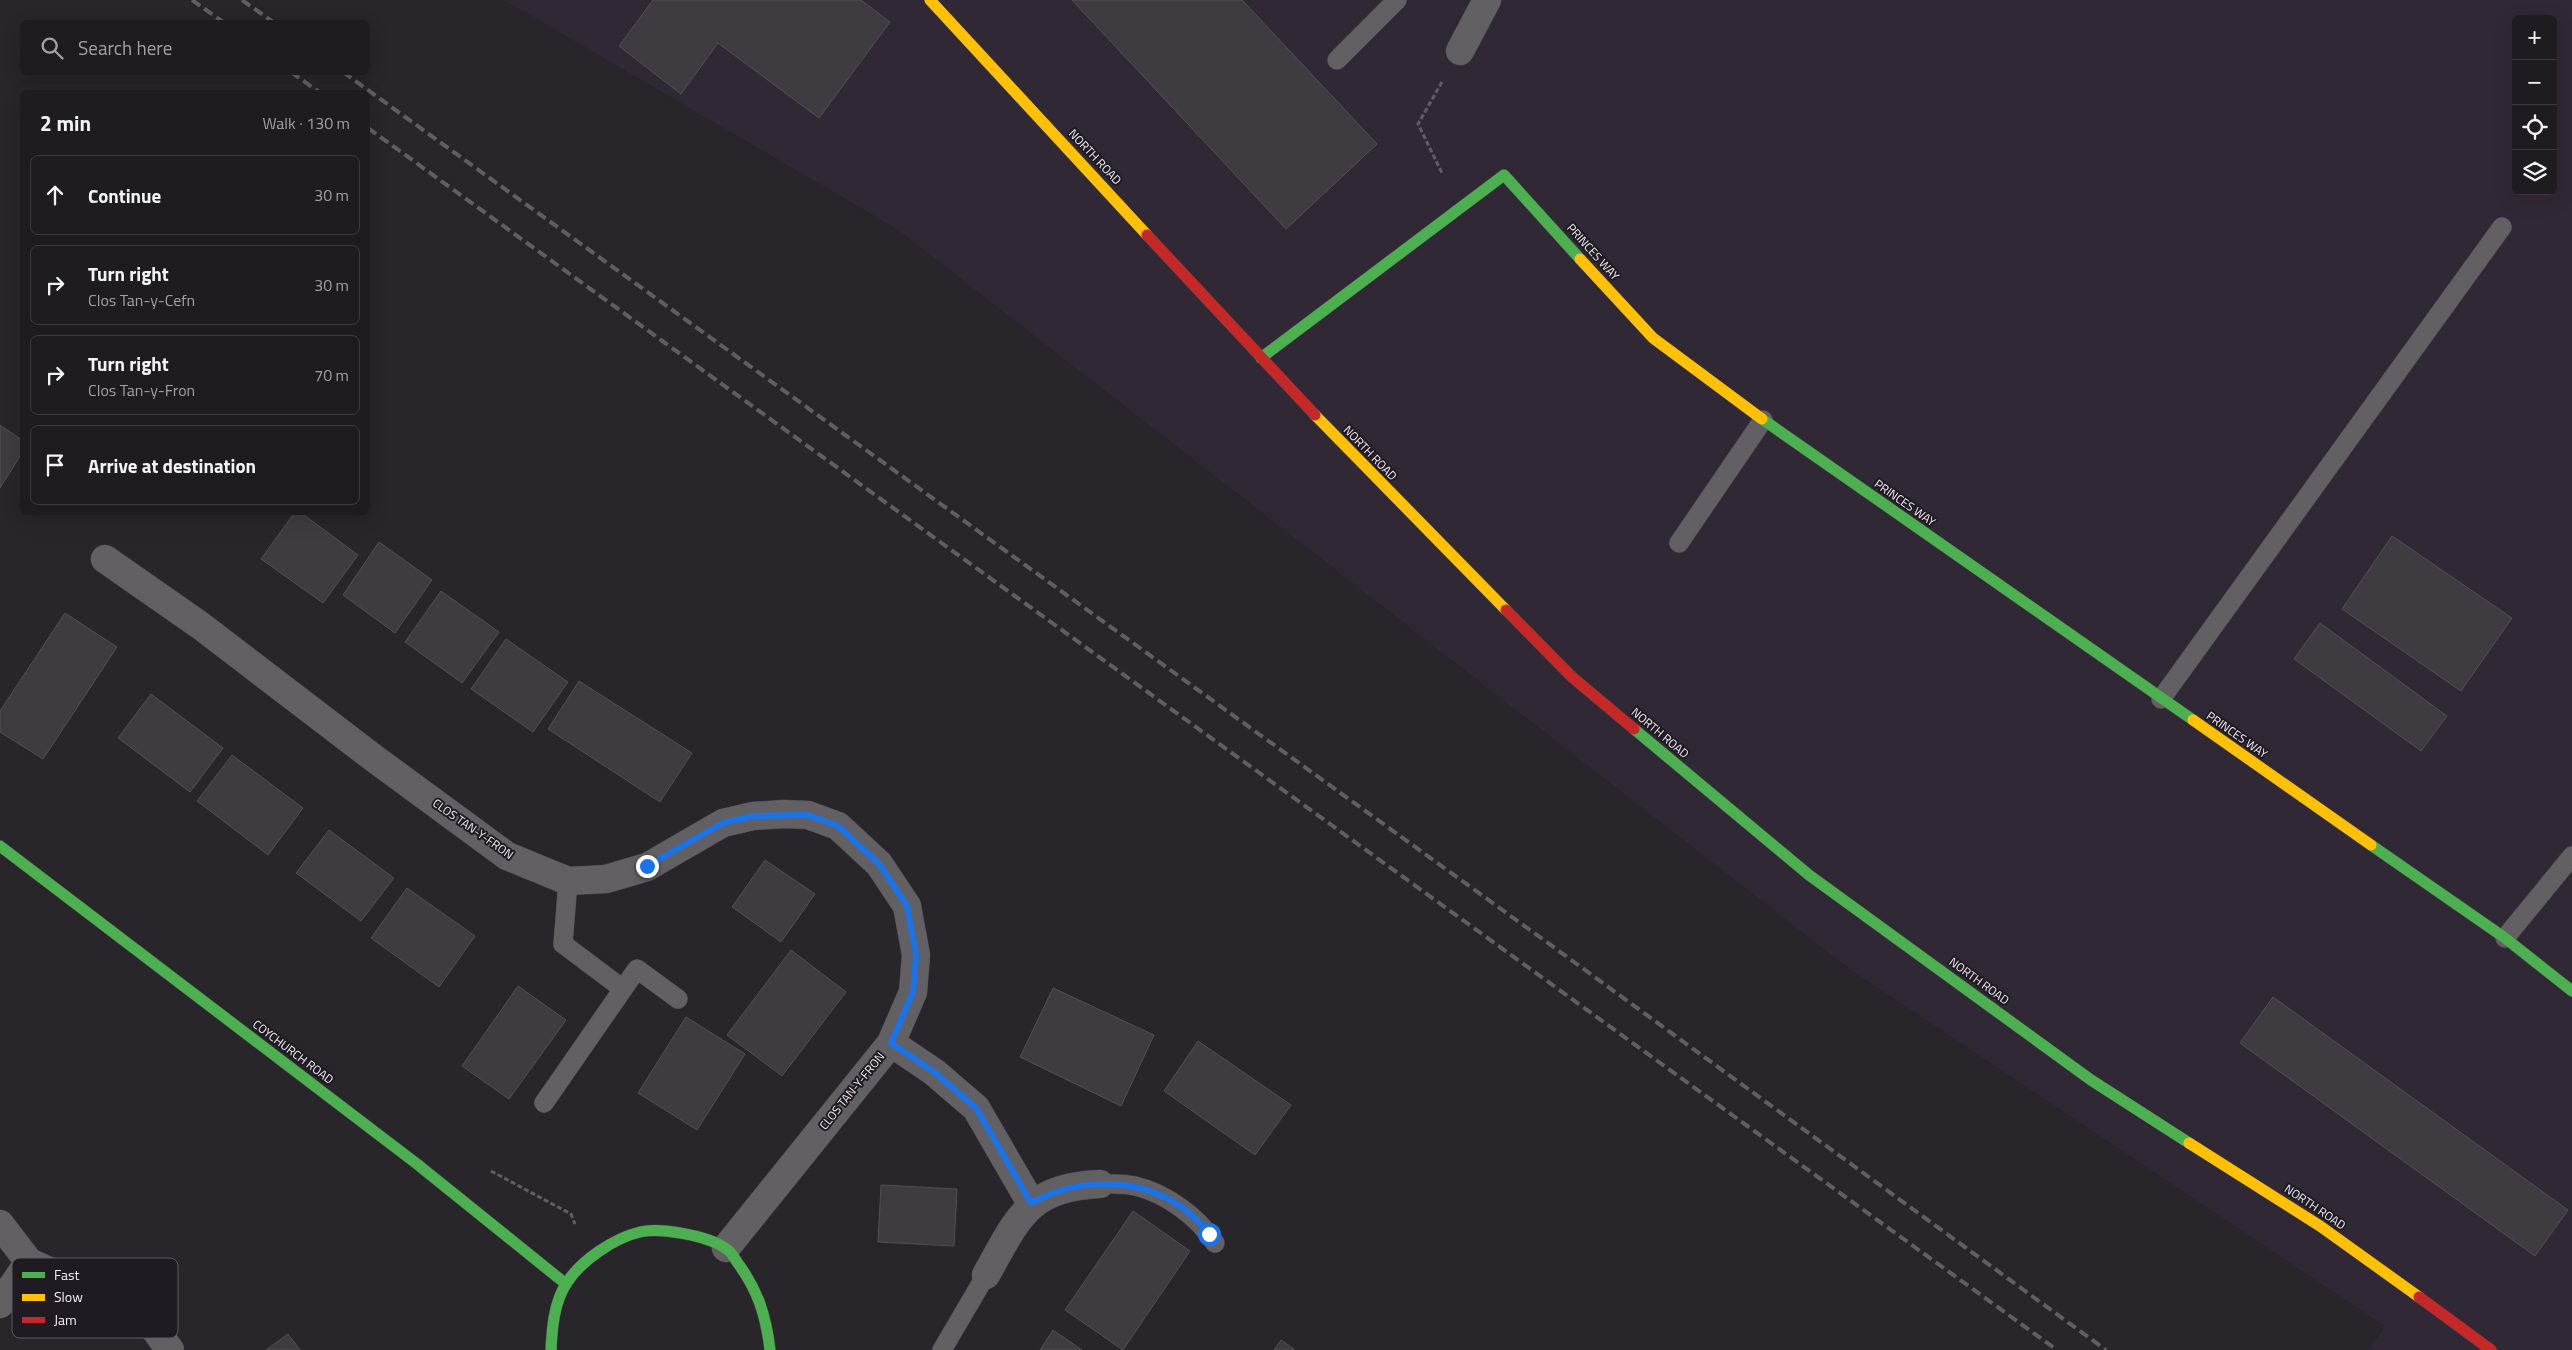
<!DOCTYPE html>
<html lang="en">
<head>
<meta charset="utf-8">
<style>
	:root { --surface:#1e1c20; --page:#2b292d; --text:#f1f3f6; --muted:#a1a1a5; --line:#3c3a3e }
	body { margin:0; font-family:"Titillium Web",sans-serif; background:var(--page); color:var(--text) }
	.controls { position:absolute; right:15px; top:15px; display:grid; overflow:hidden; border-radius:8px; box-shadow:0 5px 20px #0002 }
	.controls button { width:45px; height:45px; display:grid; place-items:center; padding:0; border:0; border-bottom:1px solid var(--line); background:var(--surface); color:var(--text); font:25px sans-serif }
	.stop { position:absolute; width:15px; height:15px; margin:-11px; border:4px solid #1a73e8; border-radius:50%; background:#fff }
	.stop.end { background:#1a73e8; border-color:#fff; box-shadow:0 1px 5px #0008 }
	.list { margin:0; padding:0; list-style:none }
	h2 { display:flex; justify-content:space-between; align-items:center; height:65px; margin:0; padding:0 20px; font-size:21px }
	h2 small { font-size:16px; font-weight:400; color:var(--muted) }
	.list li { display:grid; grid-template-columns:32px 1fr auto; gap:15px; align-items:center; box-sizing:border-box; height:80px; margin:0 10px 10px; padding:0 10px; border:1px solid var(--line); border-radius:8px }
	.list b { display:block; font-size:19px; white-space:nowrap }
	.list p { margin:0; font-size:16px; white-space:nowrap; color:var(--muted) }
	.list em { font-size:16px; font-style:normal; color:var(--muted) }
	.icon { flex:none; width:28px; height:28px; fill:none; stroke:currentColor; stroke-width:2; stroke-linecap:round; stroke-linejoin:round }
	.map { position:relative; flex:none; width:2572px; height:1350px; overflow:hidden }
	.search { position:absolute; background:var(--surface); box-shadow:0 5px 20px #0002; left:20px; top:20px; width:350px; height:55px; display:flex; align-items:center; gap:12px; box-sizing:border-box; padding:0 18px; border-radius:8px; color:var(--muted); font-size:19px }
	.panel { position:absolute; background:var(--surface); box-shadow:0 5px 20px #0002; left:20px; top:90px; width:350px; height:425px; border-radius:8px }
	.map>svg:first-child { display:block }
	.built { fill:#312835; fill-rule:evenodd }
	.building { fill:#3f3c41; stroke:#525054 }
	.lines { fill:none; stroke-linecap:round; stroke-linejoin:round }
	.lane-casing { stroke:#464448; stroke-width:20 }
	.street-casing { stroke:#464448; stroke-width:29 }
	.fast-casing { stroke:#464448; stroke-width:12 }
	.slow-casing { stroke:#464448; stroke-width:12 }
	.jam-casing { stroke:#464448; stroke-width:12 }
	.path { stroke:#605e62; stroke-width:3; stroke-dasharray:5 2.5; stroke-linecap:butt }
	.lane { stroke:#636064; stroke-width:19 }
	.street { stroke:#636064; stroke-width:28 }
	.fast { stroke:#4caf50; stroke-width:11 }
	.slow { stroke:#ffc107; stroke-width:11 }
	.jam { stroke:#c62828; stroke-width:11 }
	.rail { stroke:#615e63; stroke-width:4; stroke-dasharray:10 5; stroke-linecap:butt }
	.route { stroke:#1a73e8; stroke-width:6 }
	.labels { text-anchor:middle; stroke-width:4; stroke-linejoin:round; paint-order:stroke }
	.street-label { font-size:12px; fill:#f2eef4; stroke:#201a23 }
	.key { fill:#201a23; stroke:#5f5a62; stroke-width:1 }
	.key-label { font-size:14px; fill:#f2eef4 }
</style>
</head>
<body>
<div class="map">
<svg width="2572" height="1350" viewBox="0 0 2572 1350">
	<rect width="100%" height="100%" fill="#28252b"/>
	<path class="built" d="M 504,0 L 2572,0 L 2572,1350 L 2369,1350 L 2385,1326 L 1847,967 L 897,229 ZM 2516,19 L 2553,19 L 2553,191 L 2516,191 Z"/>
	<g class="building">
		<polygon points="653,0 861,0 890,22 819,118 718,43 681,94 619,46"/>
		<polygon points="1072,0 1242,0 1377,144 1286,229"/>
		<polygon points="0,425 22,440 22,453 0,488"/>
		<polygon points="295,512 300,512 358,555 323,603 261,559"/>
		<polygon points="2392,536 2512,618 2461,691 2342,609"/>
		<polygon points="379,542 432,580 395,633 343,595"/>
		<polygon points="441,591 499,632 462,683 405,642"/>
		<polygon points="65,613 117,647 43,759 0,732 0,711"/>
		<polygon points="2320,623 2447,716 2421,751 2294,659"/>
		<polygon points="506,639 568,682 533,732 471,689"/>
		<polygon points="579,681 692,753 660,802 548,729"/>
		<polygon points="151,694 223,748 190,792 118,738"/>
		<polygon points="232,755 303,808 268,855 197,801"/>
		<polygon points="329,830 394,878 361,921 296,873"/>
		<polygon points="765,860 815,894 781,942 732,907"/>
		<polygon points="407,888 475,936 439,987 371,938"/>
		<polygon points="791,950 846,992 782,1076 727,1035"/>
		<polygon points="518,986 566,1020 509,1099 462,1066"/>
		<polygon points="1053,988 1154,1035 1121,1106 1020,1057"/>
		<polygon points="2273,997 2568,1210 2535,1256 2240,1043"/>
		<polygon points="686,1017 745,1054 697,1130 638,1093"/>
		<polygon points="1198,1041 1291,1105 1255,1155 1164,1091"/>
		<polygon points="881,1185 957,1189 954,1246 878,1242"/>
		<polygon points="1133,1211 1190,1251 1123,1350 1065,1310"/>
		<polygon points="1053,1330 1082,1350 1040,1350"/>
		<polygon points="288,1334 300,1350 266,1350"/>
		<polygon points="1281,1340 1295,1350 1274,1350"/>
	</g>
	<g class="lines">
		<defs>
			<g id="lane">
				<polyline points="1337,60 1397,0"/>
				<polyline points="1679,543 1763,420"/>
				<polyline points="2161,699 2502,227"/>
				<polyline points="2505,938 2572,856"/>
				<polyline points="623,989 637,969 678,999"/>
				<polyline points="544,1103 623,989 563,944 568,881"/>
				<path d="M 1100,1184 C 1111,1184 1124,1183 1135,1186 C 1166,1193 1198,1217 1215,1243"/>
				<polyline points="942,1350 986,1275"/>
			</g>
			<g id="street">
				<polyline points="1460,51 1487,0"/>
				<polyline points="105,559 201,626 375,759 507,856 568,881 606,879 647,867 723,823 753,816 784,814 808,815 838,826 879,864 907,906 916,955 913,992 891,1043 726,1248"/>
				<polyline points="891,1043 934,1072 976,1108 1031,1203"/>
				<polyline points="0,1224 29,1262 98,1293 148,1320 170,1350"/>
				<path d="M 986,1275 C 1018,1218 1028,1187 1100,1184"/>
				<polyline points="0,1304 29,1262"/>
			</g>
			<g id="fast">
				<polyline points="1261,358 1504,175 1580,259"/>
				<polyline points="1762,419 2193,720"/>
				<polyline points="1634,729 1809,875 2091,1080 2189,1143"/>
				<polyline points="2371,845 2505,938 2572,991"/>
				<polyline points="0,846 417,1164 566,1284"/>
				<path d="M 551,1350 C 552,1328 554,1303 566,1284 C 580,1261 614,1238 640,1232 C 660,1227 708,1236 725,1248 C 731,1251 734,1257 737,1262 C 758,1290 766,1316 770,1350"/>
			</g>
			<g id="slow">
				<polyline points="930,0 1147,235"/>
				<polyline points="1580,259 1653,338 1762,419"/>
				<polyline points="1315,415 1506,610"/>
				<polyline points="2193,720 2371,845"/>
				<polyline points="2189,1143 2320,1226 2419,1297"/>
			</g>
			<g id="jam">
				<polyline points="1147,235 1315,415"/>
				<polyline points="1506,610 1572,677 1634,729"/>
				<polyline points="2419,1297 2491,1350"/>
			</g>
		</defs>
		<use href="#lane" class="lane-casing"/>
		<use href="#street" class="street-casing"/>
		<use href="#fast" class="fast-casing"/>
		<use href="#slow" class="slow-casing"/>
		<use href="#jam" class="jam-casing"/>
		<g class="path">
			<polyline points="1442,82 1418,124 1442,173"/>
			<polyline points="491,1171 571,1214 575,1224"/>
		</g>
		<use href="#lane" class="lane"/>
		<use href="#street" class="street"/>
		<use href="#fast" class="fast"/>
		<use href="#slow" class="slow"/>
		<use href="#jam" class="jam"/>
		<g class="rail">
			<polyline points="192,0 223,22"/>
			<polyline points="242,0 273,22"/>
			<polyline points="291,72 319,92"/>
			<polyline points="343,72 1537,935 2106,1350"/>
			<polyline points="368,128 2057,1350"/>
		</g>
	</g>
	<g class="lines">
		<path class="route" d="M 647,866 L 723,823 L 753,816 L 808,815 L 838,826 L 879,864 L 907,906 L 916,955 L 913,992 L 891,1043 L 934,1072 L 976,1108 L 1031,1203 C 1091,1171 1166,1178 1209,1234"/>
	</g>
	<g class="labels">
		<g class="street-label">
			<text transform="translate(1095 157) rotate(47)" y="4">NORTH ROAD</text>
			<text transform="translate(1593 252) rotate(48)" y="4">PRINCES WAY</text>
			<text transform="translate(1370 453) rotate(46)" y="4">NORTH ROAD</text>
			<text transform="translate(1905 503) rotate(35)" y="4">PRINCES WAY</text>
			<text transform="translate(1660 733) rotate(40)" y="4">NORTH ROAD</text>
			<text transform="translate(2237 735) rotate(35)" y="4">PRINCES WAY</text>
			<text transform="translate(473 829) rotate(35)" y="4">CLOS TAN-Y-FRON</text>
			<text transform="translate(1979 981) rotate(36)" y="4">NORTH ROAD</text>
			<text transform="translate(293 1052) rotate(37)" y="4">COYCHURCH ROAD</text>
			<text transform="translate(852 1091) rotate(-51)" y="4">CLOS TAN-Y-FRON</text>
			<text transform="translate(2315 1207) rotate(34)" y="4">NORTH ROAD</text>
		</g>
	</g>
	<rect x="12" y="1258" width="166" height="80" rx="8" class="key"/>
	<rect x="22" y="1272" width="23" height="6" fill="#4caf50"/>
	<rect x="22" y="1294" width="23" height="7" fill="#ffc107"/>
	<rect x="22" y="1317" width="23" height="6" fill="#c62828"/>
	<g class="key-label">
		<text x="54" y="1280">Fast</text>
		<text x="54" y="1302">Slow</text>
		<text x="54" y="1325">Jam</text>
	</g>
</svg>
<div class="controls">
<button>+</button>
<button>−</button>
<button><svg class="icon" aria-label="locate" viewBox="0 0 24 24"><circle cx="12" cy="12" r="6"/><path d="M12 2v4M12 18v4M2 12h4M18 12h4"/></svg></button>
<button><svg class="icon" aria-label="layers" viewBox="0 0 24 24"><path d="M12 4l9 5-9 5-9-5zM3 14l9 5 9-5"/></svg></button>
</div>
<div class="stop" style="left:1209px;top:1234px"></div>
<div class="stop end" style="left:647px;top:866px"></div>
<div class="search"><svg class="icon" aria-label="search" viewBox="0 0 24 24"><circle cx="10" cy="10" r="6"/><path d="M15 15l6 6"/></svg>Search here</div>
<section class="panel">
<h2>2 min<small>Walk · 130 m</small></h2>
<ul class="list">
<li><svg class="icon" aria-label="ahead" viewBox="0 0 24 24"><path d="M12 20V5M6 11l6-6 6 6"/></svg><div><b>Continue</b></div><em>30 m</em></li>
<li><svg class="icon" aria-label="right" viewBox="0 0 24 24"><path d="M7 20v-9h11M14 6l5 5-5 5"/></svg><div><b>Turn right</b><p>Clos Tan-y-Cefn</p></div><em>30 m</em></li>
<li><svg class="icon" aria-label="right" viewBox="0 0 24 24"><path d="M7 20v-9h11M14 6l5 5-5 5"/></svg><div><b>Turn right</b><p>Clos Tan-y-Fron</p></div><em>70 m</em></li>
<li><svg class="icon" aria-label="arrive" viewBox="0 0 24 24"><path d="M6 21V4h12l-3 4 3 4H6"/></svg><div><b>Arrive at destination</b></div></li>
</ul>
</section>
</div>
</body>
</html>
